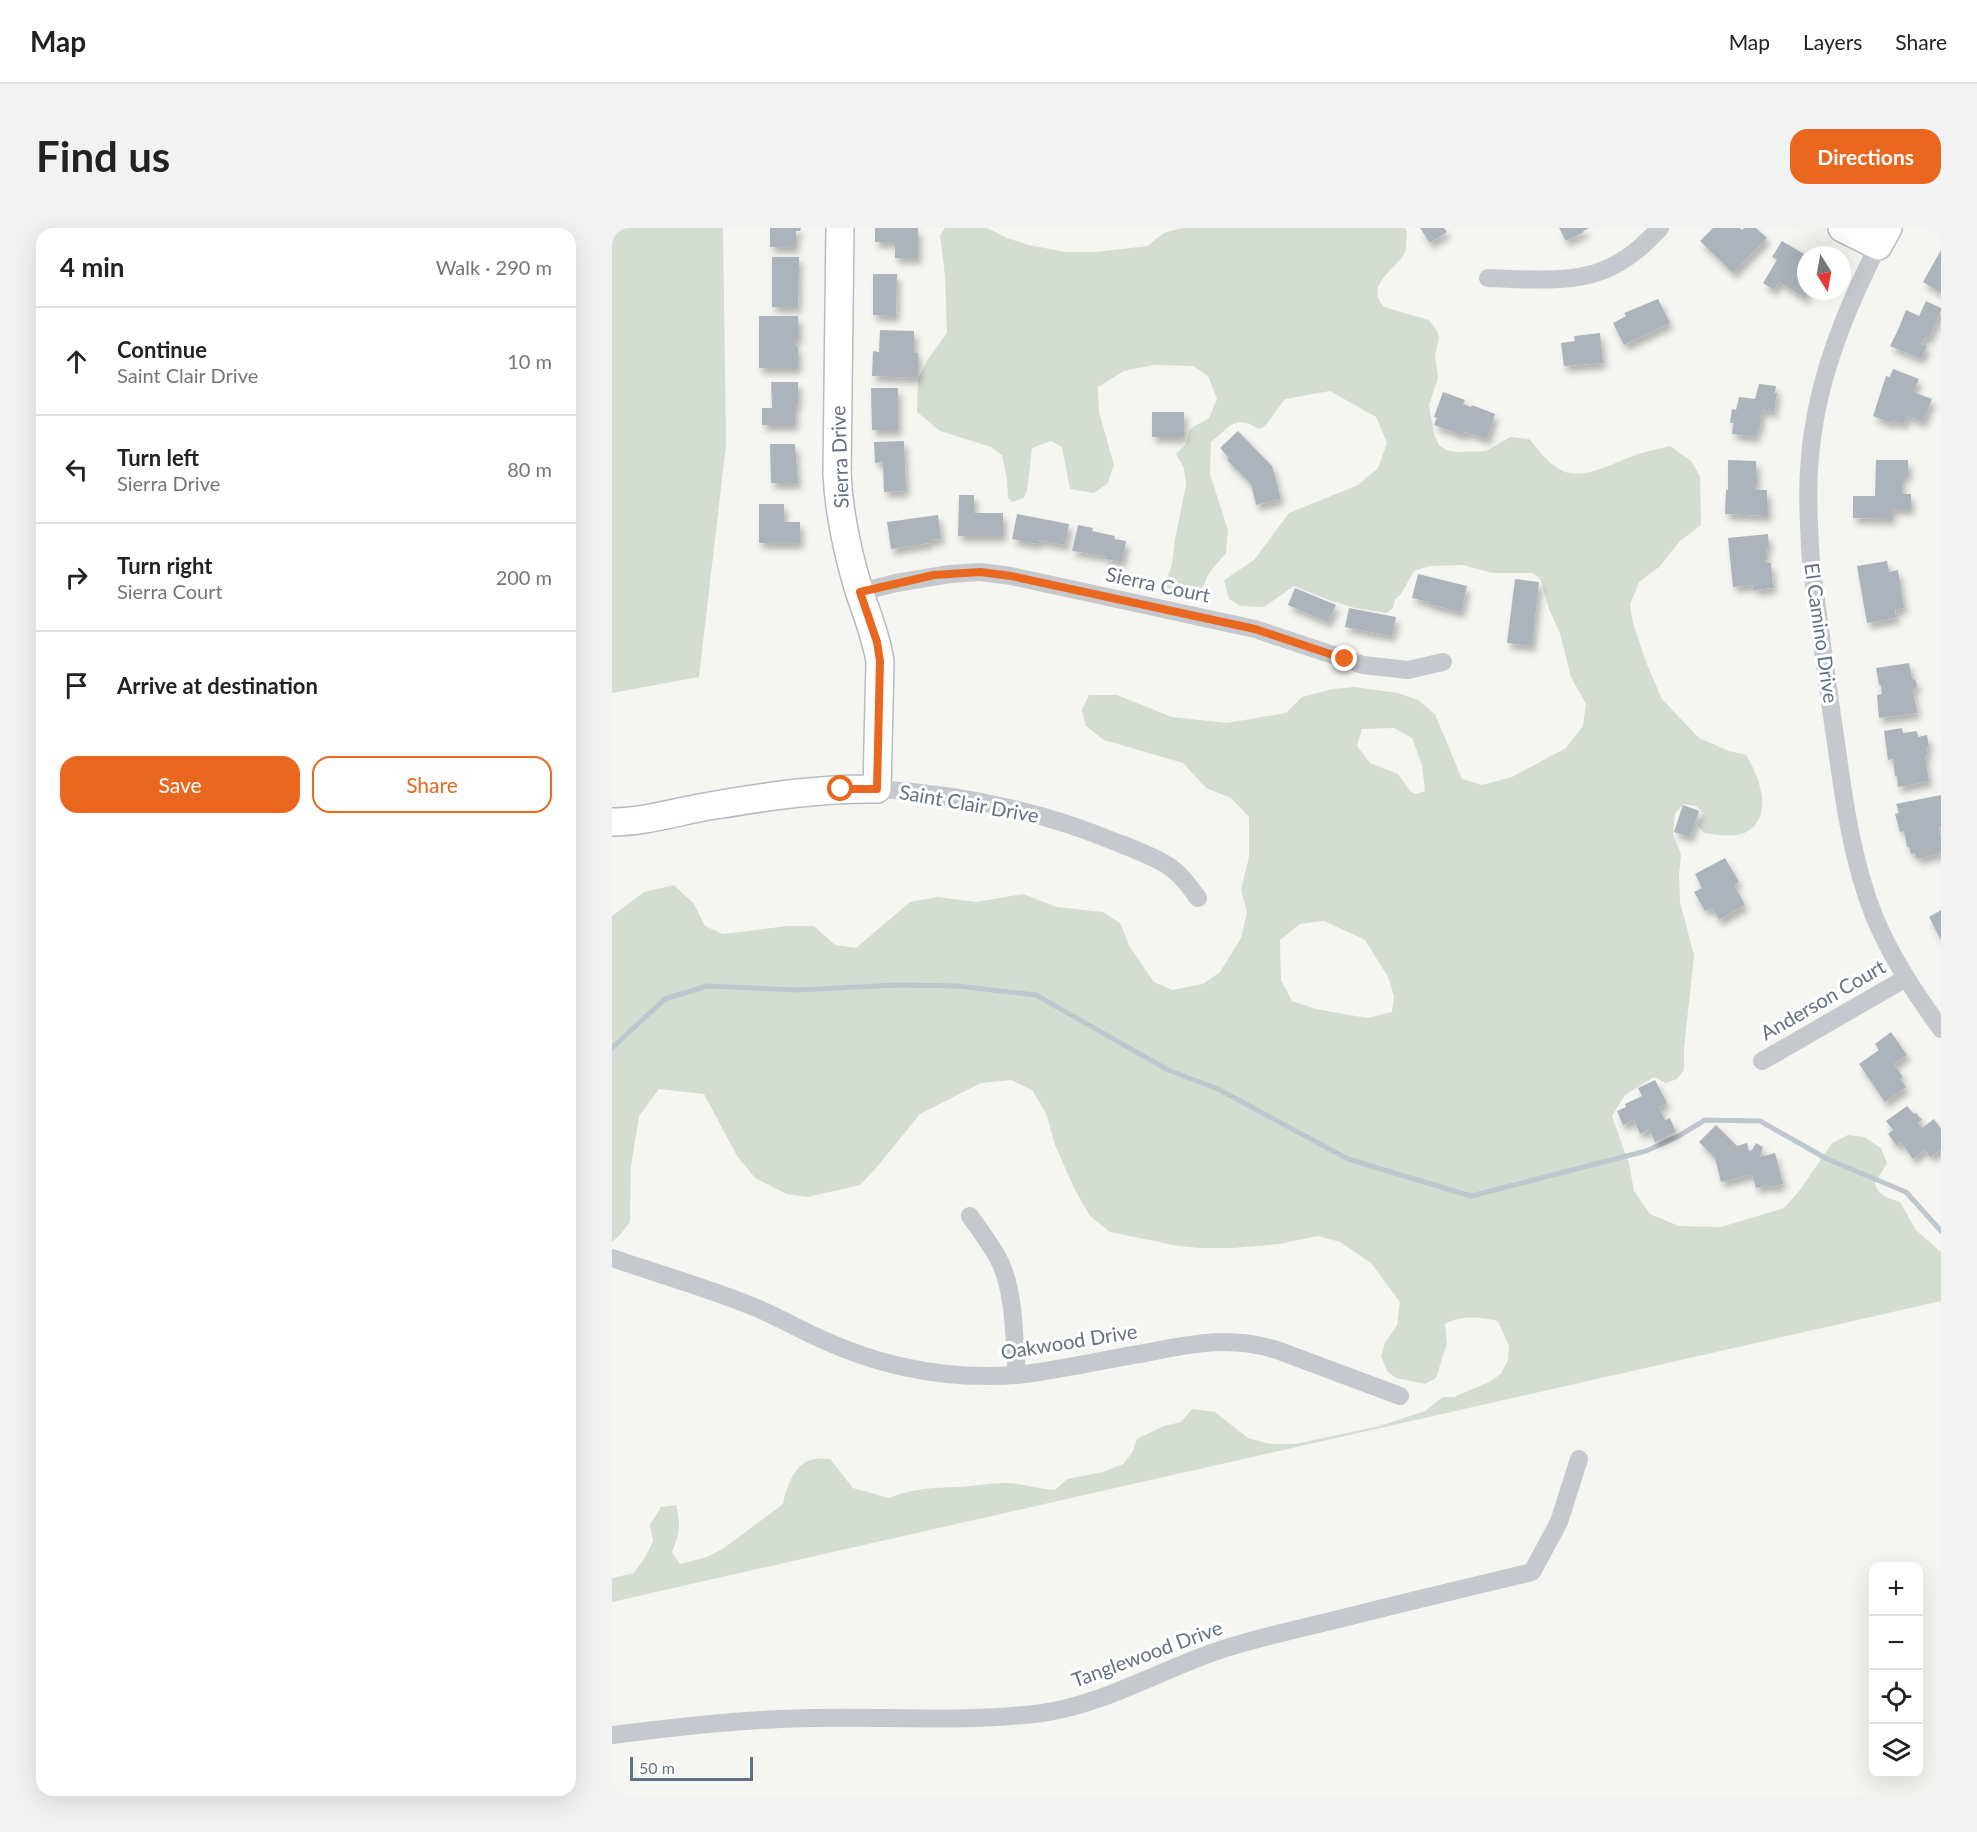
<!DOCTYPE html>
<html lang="en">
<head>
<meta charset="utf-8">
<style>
	:root { --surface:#fff; --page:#f2f2f2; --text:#222; --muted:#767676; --line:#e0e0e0; --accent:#e9671e }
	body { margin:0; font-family:Lato,sans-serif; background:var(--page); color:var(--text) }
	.controls { position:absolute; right:18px; bottom:18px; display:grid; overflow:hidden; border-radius:12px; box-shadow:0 6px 24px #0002 }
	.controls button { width:54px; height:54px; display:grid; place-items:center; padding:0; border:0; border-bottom:2px solid var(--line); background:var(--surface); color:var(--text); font:30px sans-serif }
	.compass { position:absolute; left:1185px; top:18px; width:54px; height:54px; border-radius:50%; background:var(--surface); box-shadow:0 6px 24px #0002; rotate:169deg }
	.scale { position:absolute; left:18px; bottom:15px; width:123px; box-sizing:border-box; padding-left:6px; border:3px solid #637184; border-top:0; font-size:16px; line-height:21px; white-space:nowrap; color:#637184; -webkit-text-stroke:4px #fff; paint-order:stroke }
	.stop { position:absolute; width:18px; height:18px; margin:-14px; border:4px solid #e9671e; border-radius:50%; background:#fff }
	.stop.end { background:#e9671e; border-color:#fff; box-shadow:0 2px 6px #0008 }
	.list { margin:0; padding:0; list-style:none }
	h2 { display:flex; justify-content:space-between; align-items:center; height:78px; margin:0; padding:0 24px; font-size:26px }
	h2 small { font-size:20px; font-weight:400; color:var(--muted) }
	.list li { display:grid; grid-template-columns:39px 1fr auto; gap:18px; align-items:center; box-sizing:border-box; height:108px; padding:0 24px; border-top:2px solid var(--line) }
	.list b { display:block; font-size:22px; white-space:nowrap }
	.list p { margin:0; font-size:20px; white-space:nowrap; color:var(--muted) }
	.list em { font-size:20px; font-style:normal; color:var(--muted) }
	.actions { display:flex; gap:12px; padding:18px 24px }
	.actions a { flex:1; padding:14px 0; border:2px solid var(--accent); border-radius:18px; text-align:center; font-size:21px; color:var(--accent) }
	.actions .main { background:var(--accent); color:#fff }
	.icon { flex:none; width:33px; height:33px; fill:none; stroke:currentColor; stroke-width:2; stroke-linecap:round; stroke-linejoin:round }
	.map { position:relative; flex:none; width:1329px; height:1568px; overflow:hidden; border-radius:18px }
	header { display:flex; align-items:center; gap:36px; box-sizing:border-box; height:84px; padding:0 30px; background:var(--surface); border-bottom:2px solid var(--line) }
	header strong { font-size:28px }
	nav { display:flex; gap:33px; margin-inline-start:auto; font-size:21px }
	.intro { display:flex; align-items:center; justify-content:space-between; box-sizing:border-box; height:144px; padding:0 36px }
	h1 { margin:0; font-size:42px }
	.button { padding:15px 27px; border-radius:18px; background:var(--accent); color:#fff; font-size:21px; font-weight:700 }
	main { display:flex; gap:36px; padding:0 36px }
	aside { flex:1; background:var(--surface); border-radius:18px; box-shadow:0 6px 24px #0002 }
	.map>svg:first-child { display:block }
	.green { fill:#d5ddd3; fill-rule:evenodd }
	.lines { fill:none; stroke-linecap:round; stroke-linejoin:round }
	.stream { stroke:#bec7cd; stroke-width:5 }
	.building { fill:#adb3ba; filter:url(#shadow) }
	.secondary-casing { stroke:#b7bbc0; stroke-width:30 }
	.street { stroke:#c5c8cc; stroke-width:18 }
	.secondary { stroke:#fff; stroke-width:27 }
	.route { stroke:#e9671e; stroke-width:8 }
	.labels { text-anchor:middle; stroke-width:6; stroke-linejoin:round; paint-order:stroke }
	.street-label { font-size:20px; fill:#637184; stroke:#fff }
</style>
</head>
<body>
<header>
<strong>Map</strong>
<nav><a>Map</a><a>Layers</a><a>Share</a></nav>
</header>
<div class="intro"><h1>Find us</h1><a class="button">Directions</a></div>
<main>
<aside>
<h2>4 min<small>Walk · 290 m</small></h2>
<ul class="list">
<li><svg class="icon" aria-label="ahead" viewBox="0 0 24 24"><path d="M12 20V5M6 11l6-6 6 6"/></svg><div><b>Continue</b><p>Saint Clair Drive</p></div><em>10 m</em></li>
<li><svg class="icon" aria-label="left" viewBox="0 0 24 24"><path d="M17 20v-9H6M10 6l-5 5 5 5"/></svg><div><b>Turn left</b><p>Sierra Drive</p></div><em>80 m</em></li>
<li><svg class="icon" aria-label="right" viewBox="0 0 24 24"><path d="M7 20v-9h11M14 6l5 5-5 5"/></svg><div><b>Turn right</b><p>Sierra Court</p></div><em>200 m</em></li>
<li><svg class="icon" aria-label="arrive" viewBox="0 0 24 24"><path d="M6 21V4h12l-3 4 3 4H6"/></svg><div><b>Arrive at destination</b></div></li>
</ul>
<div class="actions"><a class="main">Save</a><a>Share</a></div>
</aside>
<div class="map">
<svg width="1329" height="1568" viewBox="0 0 1329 1568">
	<defs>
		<filter id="shadow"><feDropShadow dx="3.5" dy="6" stdDeviation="3" flood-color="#0004"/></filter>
	</defs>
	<rect width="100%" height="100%" fill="#f5f6f2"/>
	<g class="green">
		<polygon points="0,0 111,0 114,217 87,449 0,465"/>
		<path d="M 333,0 L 375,0 L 395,10 L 417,17 L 453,24 L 484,24 L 535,18 L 552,5 L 569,0 L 793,0 C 796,5 795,8 794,14 C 794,18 794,24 791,28 C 781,43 753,57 772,79 L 817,92 L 825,103 L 827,110 L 823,127 L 826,150 L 817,177 L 822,206 L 827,217 L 834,222 L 843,224 L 874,223 L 898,209 L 917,211 C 927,222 937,237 951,243 C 972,253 1005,233 1026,226 C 1036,223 1047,221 1058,218 L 1079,233 L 1088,248 L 1089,297 L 1068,313 L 1047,339 L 1027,354 L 1018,377 L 1021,395 L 1034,434 L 1050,471 L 1087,510 L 1117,523 L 1134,527 C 1146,546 1161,583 1139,601 C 1127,611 1106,607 1092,605 L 1086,598 L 1091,585 L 1084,578 L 1072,576 L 1063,585 L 1061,607 L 1069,626 L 1067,647 L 1068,674 L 1082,728 L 1072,820 L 1072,842 L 1065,851 L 1054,855 L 1042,849 L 1013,867 L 1000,888 L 1017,936 L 1022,963 L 1038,986 L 1067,998 L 1109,999 L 1172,980 L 1188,962 L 1220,915 L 1236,907 L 1252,909 L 1269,920 L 1275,935 L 1263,955 C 1266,968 1276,970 1288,974 L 1304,1002 L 1329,1024 L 1329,1073 L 0,1374 L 0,1350 L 22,1345 L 34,1328 L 41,1313 L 38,1297 L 49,1279 L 64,1277 C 69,1297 68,1305 60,1324 L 68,1336 L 95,1329 L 112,1320 L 171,1276 C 174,1260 183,1233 203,1231 C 207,1230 213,1231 218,1231 L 241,1260 L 277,1270 C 300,1260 322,1260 346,1259 C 366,1258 386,1253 406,1256 C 419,1258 430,1261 443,1262 L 455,1251 L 491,1244 L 511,1236 L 520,1225 L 525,1211 L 552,1198 L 569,1194 L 580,1181 L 603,1184 L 636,1210 L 658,1216 L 683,1216 L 768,1198 L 813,1183 L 831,1169 L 842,1169 L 877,1154 L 889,1146 L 896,1132 L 897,1118 L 886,1093 C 867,1089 851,1087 833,1096 L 835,1115 L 824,1150 L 813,1156 L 784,1150 L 775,1143 L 769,1128 L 773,1115 L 785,1097 L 788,1074 L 759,1035 L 728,1014 L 706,1008 L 668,1016 L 621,1020 L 588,1020 L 566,1018 L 498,1004 L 478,988 L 462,960 L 443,917 L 434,885 L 420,862 L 399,852 L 369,855 L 308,886 L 265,939 L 248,957 L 196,969 L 175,966 L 143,950 L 125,928 L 92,866 L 47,861 L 27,888 L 19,938 L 18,994 L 8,1007 L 0,1014 L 0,688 L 32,664 L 62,657 L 82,676 L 93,698 L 111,706 L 175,698 L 202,698 L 223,717 L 244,720 L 298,674 L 326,669 L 364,674 L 411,666 L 445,679 L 491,684 L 508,695 L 518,719 L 542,754 L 560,762 L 591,756 L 608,744 L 629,710 L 635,685 L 629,662 L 637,629 L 637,589 L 619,570 L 594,560 L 571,535 L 492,512 L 474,498 L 470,482 L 477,467 L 505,467 L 560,489 L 615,495 L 674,485 L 690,469 L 721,461 L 742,459 L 786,465 L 806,472 L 823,486 L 850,551 L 870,557 L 900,549 L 954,520 L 971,498 L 974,476 L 959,449 L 948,406 L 937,381 L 928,351 L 921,345 L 880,345 L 851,337 L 817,338 L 802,343 L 789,366 L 783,371 L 781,380 L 775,385 L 743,380 L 717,372 L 682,358 L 652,379 L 628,378 L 617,371 L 612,352 L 642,332 L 677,285 L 746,257 L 766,240 L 775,215 L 764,189 L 718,163 L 673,171 L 653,198 L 647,201 C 621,186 619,199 599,214 L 598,246 L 616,302 L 614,325 L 597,345 L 592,357 L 587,364 L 568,365 L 552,358 L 560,336 L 563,311 L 574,257 L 572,240 L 564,226 L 574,216 L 578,201 L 597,190 L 605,171 L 596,148 L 581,138 L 542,137 L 512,143 L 486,159 L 487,184 L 502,237 L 496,255 L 482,265 L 458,261 L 450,219 L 439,213 L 420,220 L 415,263 L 412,270 L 400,274 L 396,270 L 395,251 L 390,227 L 379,219 L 328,203 L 305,184 L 306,151 L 316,131 L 335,105 L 333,48 L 328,7 ZM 782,500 L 800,510 L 810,537 L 813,563 L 804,566 L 799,564 L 786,546 L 758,535 L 745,518 L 750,501 ZM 712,693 L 753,712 L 776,749 L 782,768 L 780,784 L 755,790 L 704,781 L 680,773 L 669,752 L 668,712 L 688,696 Z"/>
	</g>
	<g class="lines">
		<polyline class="stream" points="0,820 53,771 95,758 186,762 286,757 346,758 424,767 556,842 606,861 736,931 859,968 1034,923 1065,909 1093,892 1148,893 1215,931 1294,964 1329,1003"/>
	</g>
	<g class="building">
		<polygon points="158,0 189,0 188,3 184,3 184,19 158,19"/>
		<polygon points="263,0 306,0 306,30 283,30 283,14 263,14"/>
		<polygon points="808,0 832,0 835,4 818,15"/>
		<polygon points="947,0 977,0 971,3 972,4 954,13"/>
		<polygon points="1101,0 1128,0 1130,2 1132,0 1144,0 1155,10 1121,45 1088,13"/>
		<polygon points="1170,13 1192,26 1186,34 1194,39 1194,63 1197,63 1193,70 1167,54 1162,62 1151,55 1165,32 1160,29"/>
		<polygon points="1329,22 1329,65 1311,54"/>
		<polygon points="160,29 187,29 186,79 160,79"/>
		<polygon points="261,46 285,46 284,88 261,87"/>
		<polygon points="1046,71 1058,95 1012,117 1001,95 1014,88 1012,85"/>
		<polygon points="1314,73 1329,80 1329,83 1317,110 1313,109 1309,116 1315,118 1309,131 1278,118 1286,102 1294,82 1307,88"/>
		<polygon points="147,88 186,88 187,110 183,110 183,119 186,119 186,140 147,140"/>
		<polygon points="268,102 302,103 302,124 306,125 306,150 260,148 261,123 267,124"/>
		<polygon points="988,105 991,135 952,138 949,115 963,113 962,108"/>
		<polygon points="1281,141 1307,151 1301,164 1320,171 1311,194 1295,188 1292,196 1280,192 1279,195 1261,188 1274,148 1278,149"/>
		<polygon points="159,154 186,154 186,176 183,176 183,197 150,197 150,180 160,180"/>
		<polygon points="1147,156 1164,158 1163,165 1165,165 1162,184 1150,182 1148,199 1146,199 1144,209 1120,206 1121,195 1118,195 1120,181 1124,182 1127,169 1143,171"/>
		<polygon points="259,160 286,160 286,202 260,202"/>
		<polygon points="831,164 853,172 851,176 859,179 860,177 883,186 875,211 853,204 850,207 822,197 825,190 822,189"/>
		<rect x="540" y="184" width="32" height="25"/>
		<polygon points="626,203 660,238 669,271 644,277 639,256 615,232 617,230 608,220"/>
		<polygon points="292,213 294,263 272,264 271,234 263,235 262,214"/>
		<polygon points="158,216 183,216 186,255 159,255"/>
		<polygon points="1116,232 1144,233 1145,257 1142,257 1142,262 1155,262 1156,288 1113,286 1114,262 1116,262"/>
		<polygon points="1264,232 1296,232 1296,248 1290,248 1290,266 1299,266 1299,281 1280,281 1280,291 1241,290 1241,268 1263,268"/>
		<polygon points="347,267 362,267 362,285 391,285 391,308 346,308"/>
		<polygon points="147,276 172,276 172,294 188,294 188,315 147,315"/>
		<polygon points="405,286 457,296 453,317 426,312 426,316 400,311"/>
		<polygon points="326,287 329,311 317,312 317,315 279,321 275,294"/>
		<polygon points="466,297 481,300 480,303 503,308 502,311 514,313 510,334 493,331 494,328 460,323"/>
		<polygon points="1156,306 1157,319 1154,319 1155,330 1152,330 1152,335 1159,335 1161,360 1142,362 1142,357 1121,359 1116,310"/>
		<polygon points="1275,333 1277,344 1286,342 1292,380 1283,382 1284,390 1255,395 1245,338"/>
		<polygon points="806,346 855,358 849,384 816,376 817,374 800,370"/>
		<polygon points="903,351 927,354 920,418 895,415"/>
		<polygon points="683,360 724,377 716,394 676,377"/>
		<polygon points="737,380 784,389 780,408 733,399"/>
		<polygon points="1297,435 1300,450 1304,453 1305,458 1301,462 1305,485 1267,490 1265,467 1270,466 1269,457 1267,457 1264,440"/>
		<polygon points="1290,500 1291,505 1305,503 1306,509 1315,507 1317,519 1314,520 1316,525 1313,529 1317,553 1286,559 1285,548 1283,548 1281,531 1276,532 1272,503"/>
		<polygon points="1329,567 1329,599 1327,599 1329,609 1329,625 1305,631 1303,625 1299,626 1297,619 1295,619 1292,603 1288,604 1283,586 1287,585 1284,576"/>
		<polygon points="1071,577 1087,583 1078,609 1062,604"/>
		<polygon points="1113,630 1127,654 1122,657 1133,677 1107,692 1100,680 1093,683 1082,664 1090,660 1083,646"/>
		<polygon points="1329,682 1329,712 1317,689"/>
		<polygon points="1279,804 1295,827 1282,836 1291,849 1288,851 1294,859 1273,874 1247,836 1267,822 1263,816"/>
		<polygon points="1043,852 1055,875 1047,879 1053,892 1058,890 1064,904 1043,914 1037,901 1028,906 1022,892 1011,897 1005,883 1014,879 1013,876 1030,868 1026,860"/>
		<polygon points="1295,878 1302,886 1304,885 1310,892 1306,895 1310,900 1322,891 1329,901 1329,921 1318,929 1313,921 1301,931 1289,914 1285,918 1276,906 1281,902 1274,893"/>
		<polygon points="1104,897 1125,918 1135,915 1137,923 1140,922 1144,915 1151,919 1148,929 1163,925 1171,956 1158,959 1157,957 1144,960 1140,946 1109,954 1103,930 1087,914"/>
	</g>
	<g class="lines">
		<defs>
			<g id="secondary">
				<polyline points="1230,0 1266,18 1276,0"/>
				<path d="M 0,594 C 36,594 69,582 104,577 C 158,568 211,560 265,561 L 268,433 C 264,410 256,388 248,366 C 236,327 227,286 225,246 L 228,0"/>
			</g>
		</defs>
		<use href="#secondary" class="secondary-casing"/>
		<g class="street">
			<path d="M 1266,18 C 1230,89 1201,162 1197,243 C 1195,273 1197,304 1199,334 C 1207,394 1215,455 1224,515 C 1232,573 1240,632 1262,688 C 1279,729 1303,765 1329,801"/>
			<path d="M 876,50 C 912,51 959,56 992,42 C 1015,33 1032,17 1048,0"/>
			<polyline points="248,364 284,355 338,346 368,344 399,348 643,401 751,437 796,442 831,434"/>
			<path d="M 265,561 C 344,566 422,581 496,611 C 516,619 537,626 555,637 C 568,645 577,658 586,670"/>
			<polyline points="1150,833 1294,750"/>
			<path d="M 358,988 C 369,1004 381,1019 389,1036 C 403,1068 402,1113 405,1147"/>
			<path d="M 0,1030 C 49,1047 100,1061 147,1081 C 168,1090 189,1102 209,1111 C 272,1140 337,1152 405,1147 C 448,1142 490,1132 533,1125 C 579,1116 618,1107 665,1122 L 788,1168"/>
			<path d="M 0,1507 C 66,1499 132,1491 198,1490 C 276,1488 352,1495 430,1485 C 493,1476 548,1442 608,1422 C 648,1409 690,1400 731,1390 C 794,1374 857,1359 920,1344 L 947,1294 L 967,1231"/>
		</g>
		<use href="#secondary" class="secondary"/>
	</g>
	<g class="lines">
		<polyline class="route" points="229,561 265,561 268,433 265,414 248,364 322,347 368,344 399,348 643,401 733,431"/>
	</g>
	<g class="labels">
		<g class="street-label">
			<text transform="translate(228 229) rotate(-92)" y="7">Sierra Drive</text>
			<text transform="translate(546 357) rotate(12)" y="7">Sierra Court</text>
			<text transform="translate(1209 405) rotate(82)" y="7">El Camino Drive</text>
			<text transform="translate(357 576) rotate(10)" y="7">Saint Clair Drive</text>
			<text transform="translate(1211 772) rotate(-30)" y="7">Anderson Court</text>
			<text transform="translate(457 1114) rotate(-9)" y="7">Oakwood Drive</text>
			<text transform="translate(535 1426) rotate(-20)" y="7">Tanglewood Drive</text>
		</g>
	</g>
</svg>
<div class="controls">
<button>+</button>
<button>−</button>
<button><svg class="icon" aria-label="locate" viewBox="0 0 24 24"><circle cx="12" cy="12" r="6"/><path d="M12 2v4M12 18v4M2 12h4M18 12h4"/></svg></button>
<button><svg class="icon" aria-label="layers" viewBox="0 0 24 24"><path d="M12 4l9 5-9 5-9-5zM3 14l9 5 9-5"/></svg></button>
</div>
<svg class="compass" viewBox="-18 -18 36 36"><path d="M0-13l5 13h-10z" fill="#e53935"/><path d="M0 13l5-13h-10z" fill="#767676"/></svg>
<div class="scale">50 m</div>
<div class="stop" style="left:229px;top:561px"></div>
<div class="stop end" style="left:733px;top:431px"></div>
</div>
</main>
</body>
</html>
